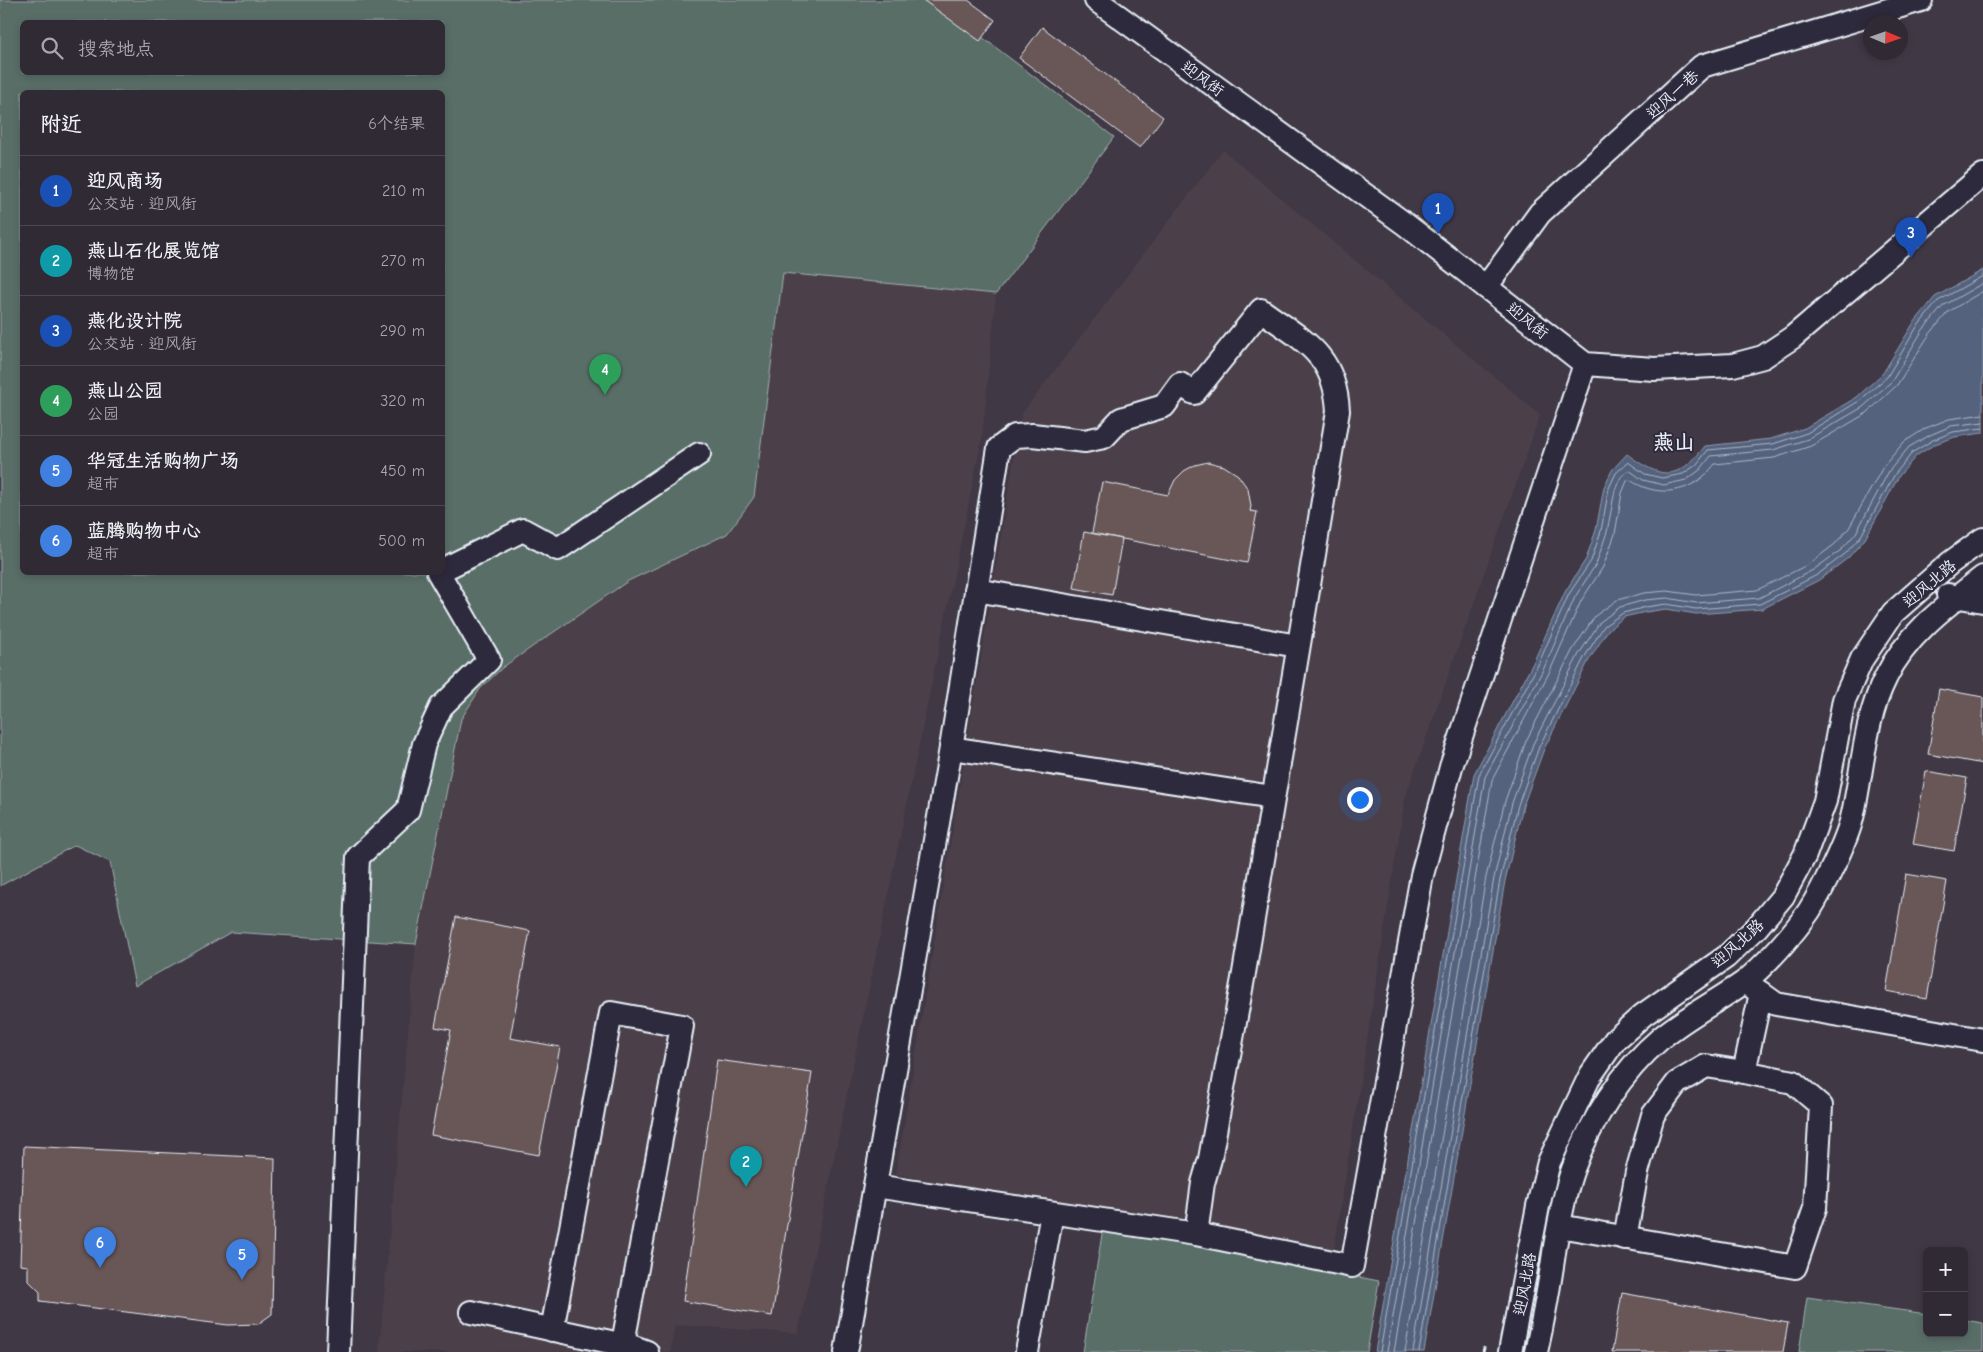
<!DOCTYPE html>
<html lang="zh">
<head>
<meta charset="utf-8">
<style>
	:root { --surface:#302a34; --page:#3c3640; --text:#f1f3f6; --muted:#a8a7ac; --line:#4b464f; --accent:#ff9aa2 }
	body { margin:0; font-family:"Comic Neue","LXGW WenKai TC",sans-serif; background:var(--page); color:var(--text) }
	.controls { position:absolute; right:15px; bottom:15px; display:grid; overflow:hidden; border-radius:8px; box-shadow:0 2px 8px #0003 }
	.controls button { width:45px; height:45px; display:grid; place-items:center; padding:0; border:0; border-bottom:1px solid var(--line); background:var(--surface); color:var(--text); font:25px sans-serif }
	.compass { position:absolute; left:1863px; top:15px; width:45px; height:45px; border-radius:50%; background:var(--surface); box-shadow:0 2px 8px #0003; rotate:92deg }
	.you { position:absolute; left:1359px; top:799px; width:18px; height:18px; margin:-12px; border:4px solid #fff; border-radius:50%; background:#1a73e8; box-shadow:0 0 0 8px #1a73e833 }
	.badge { display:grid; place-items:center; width:32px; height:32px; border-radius:50%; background:var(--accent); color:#fff; font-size:16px; font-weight:700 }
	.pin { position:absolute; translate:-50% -41px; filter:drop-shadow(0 1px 2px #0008) }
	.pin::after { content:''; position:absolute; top:26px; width:18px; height:15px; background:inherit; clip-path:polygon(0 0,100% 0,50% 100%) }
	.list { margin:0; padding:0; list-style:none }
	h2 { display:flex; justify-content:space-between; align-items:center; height:65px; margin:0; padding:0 20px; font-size:21px }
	h2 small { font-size:16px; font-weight:400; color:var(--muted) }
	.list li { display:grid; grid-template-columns:32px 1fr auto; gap:15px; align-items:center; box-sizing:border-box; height:70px; padding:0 20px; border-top:1px solid var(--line) }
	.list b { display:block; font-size:19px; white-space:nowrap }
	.list p { margin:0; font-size:16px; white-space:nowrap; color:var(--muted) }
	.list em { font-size:16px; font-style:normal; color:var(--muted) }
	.icon { flex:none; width:28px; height:28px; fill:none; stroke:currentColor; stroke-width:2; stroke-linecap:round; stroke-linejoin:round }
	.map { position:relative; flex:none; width:1983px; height:1352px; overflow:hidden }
	.search { position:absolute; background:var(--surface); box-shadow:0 2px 8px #0003; left:20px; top:20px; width:425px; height:55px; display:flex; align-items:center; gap:12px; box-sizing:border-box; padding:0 18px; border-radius:8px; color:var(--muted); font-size:19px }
	.panel { position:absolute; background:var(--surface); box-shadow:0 2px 8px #0003; left:20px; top:90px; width:425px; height:485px; border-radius:8px }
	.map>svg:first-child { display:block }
	.built { fill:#4c414a }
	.green { fill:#5a6e67; stroke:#a1b0b0; fill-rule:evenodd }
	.water { fill:#54627d; stroke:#8f9bae }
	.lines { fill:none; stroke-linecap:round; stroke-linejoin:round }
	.shore { stroke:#adb8c7; stroke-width:1 }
	.building { fill:#695757; stroke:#e8f1f8 }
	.minor-casing { stroke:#e8f1f8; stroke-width:26 }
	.path { stroke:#e8f1f8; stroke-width:3; stroke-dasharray:5 4; stroke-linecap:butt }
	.minor { stroke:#2f2a3d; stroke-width:22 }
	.labels { text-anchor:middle; stroke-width:4; stroke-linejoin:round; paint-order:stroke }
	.street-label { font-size:16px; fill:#e8f1f8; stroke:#2f2a3d }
	.district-label { font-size:21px; font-weight:bold; fill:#e8f1f8; stroke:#2f2a3d }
</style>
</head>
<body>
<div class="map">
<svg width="1983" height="1352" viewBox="0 0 1983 1352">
	<rect width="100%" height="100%" fill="#403845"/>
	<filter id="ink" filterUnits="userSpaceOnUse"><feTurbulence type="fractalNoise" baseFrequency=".02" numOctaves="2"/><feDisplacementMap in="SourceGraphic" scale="10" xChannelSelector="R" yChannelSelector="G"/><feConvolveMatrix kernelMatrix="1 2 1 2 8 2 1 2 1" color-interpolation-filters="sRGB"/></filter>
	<g filter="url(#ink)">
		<g class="built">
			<polygon points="1223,150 1540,415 1405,798 1332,1262 896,1174 1021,415"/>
			<polygon points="783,273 996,294 982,438 798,1333 675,1325 670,1352 379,1352 416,944 461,719 480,689 503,667 628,581 728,534 754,496"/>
		</g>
		<g class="green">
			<path d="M 0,0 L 933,0 L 1114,137 L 996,294 L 783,273 L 754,497 L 727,534 L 628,581 L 503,667 L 480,689 L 461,719 L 416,944 L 231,932 L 135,986 L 110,862 L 75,845 L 0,886 ZM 22,22 L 442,22 L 442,72 L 22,72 ZM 22,92 L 442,92 L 442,572 L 22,572 Z"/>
			<polygon points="1103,1228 1379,1281 1367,1352 1083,1352"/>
			<polygon points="1807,1297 1927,1314 1927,1333 1964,1333 1964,1320 1983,1323 1983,1352 1799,1352"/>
		</g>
		<path class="water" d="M 1983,270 L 1983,433 L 1955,437 L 1935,444 L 1916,456 L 1899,476 L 1865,539 L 1848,558 L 1819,580 L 1762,609 L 1696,614 L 1666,609 L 1646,612 L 1624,617 L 1608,630 L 1589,660 L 1544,749 L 1523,806 L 1505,881 L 1424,1352 L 1375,1352 L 1474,774 L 1533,663 L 1565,592 L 1586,559 L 1596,530 L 1604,487 L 1612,470 L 1627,454 C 1661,479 1677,482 1705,446 L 1771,439 L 1805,428 L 1857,397 L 1883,373 L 1913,324 L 1935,297 Z"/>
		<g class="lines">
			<g class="shore">
				<polyline points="1380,1352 1479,775 1538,665 1569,594 1591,561 1601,531 1609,488 1616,473 1628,462 1645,474 1662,478 1683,474 1696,465 1708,450 1773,444 1807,433 1859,401 1887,377 1917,327 1938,301 1983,276"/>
				<polyline points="1387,1352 1485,777 1544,668 1575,597 1596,564 1607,532 1615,490 1621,477 1629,470 1643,480 1664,485 1686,480 1700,470 1711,456 1773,450 1808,439 1863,407 1892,381 1922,331 1943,306 1983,283"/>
				<path d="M 1394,1352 L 1492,780 L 1550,671 L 1581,601 L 1603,567 L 1615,534 L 1622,493 L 1627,481 L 1630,480 C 1654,496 1684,495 1705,475 C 1709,472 1712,467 1715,464 L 1774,458 L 1811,446 L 1867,413 L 1897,385 L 1929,335 L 1948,312 L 1983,291"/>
				<polyline points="1405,1352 1486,877 1505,801 1526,741 1572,651 1595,616 1617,600 1644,593 1667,591 1696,595 1757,590 1809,564 1835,544 1849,528 1883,467 1904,442 1926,428 1949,419 1983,414"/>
				<polyline points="1413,1352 1494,878 1512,803 1533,744 1579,654 1600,622 1620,607 1645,600 1667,598 1696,603 1759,598 1813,570 1841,550 1856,533 1889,471 1909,447 1930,435 1951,426 1983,422"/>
				<polyline points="1419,1352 1500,880 1518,805 1539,747 1584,658 1604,626 1623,613 1646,607 1666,604 1696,609 1760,604 1817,575 1845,554 1861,536 1895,474 1913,452 1933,440 1953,432 1983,428"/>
			</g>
		</g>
		<g class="building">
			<polygon points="923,0 968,0 995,20 980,41"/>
			<polygon points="1042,27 1163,117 1140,148 1019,58"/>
			<polygon points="1208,462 1224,466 1238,475 1248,489 1251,506 1250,511 1257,512 1247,563 1092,533 1102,482 1168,495 1175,480 1184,471 1195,465"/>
			<polygon points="1084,532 1122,539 1112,595 1074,588"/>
			<polygon points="1939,689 1983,697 1983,764 1928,754"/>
			<polygon points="1926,771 1967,778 1954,851 1913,844"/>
			<polygon points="1906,874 1947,881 1927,999 1886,991"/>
			<polygon points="456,917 530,931 510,1038 560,1047 539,1155 431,1135 451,1030 435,1027"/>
			<polygon points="717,1060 812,1073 772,1316 683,1301"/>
			<polygon points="24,1146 275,1158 272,1314 258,1324 228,1325 40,1301 40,1292 28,1280 28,1266 20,1265"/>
			<polygon points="1622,1293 1788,1323 1783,1352 1612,1352"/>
		</g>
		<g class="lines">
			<defs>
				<g id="minor">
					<polyline points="1096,0 1405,224 1585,364 1654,369 1733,365 1763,357 1793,337 1983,175"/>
					<polyline points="1486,287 1540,213 1702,66 1921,0"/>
					<polyline points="442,570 523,530 558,549 699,454"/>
					<polyline points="976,590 1298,646"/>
					<polyline points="1948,595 1983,601"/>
					<polyline points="951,748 1273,797"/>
					<polyline points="1751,986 1776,1004 1983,1040"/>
					<polyline points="875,1186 1196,1234 1352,1266 1422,875 1451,767 1585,364"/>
					<polyline points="1559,1226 1795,1267 1815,1208 1821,1106 1793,1082 1744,1072 1761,993"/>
					<polyline points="1625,1238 1637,1172 1653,1115 1677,1083 1706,1066 1744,1072"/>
					<polyline points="471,1312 615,1343 623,1343 647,1352"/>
					<polyline points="552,1330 611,1013 682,1026 623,1343"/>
					<polyline points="338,1352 358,857 408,810 424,744 441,707 489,660 438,572"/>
					<path d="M 846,1352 L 951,748 L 999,448 L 1015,436 L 1032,435 L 1085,441 L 1104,437 L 1121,419 L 1164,406 L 1180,384 L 1194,393 L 1261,310 C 1303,341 1335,353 1338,411 L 1244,973 L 1210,1159 L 1203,1183 L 1196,1234"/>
					<polyline points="1027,1352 1052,1213"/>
					<polyline points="1510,1352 1538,1206 1549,1162 1590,1076 1615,1040 1643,1015 1726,957 1757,927 1783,896 1805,855 1825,801 1844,700 1862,659 1893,613 1950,563 1983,539"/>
					<path d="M 1536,1352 C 1544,1317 1550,1282 1555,1246 C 1560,1220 1564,1193 1573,1169 C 1591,1120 1621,1072 1661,1038 C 1686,1017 1716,1002 1743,983 C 1764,967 1794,933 1809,911 C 1823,889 1846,842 1852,818 C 1863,771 1864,720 1886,677 C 1906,635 1947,605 1983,577"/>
				</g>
			</defs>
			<use href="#minor" class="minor-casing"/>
			<polyline class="path" points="1483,1352 1485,1344"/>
			<use href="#minor" class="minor"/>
		</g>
	</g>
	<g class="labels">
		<g class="street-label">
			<text transform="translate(1203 78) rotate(36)" y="6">迎风街</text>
			<text transform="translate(1672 94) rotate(-42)" y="6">迎风一巷</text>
			<text transform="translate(1528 320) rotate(38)" y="6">迎风街</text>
			<text transform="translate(1929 583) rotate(-40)" y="6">迎风北路</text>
			<text transform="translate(1737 943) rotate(-42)" y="6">迎风北路</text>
			<text transform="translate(1524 1284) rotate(-80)" y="6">迎风北路</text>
		</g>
		<g class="district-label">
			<text x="1674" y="449">燕山</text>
		</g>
	</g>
</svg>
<div class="controls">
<button>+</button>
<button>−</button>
</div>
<svg class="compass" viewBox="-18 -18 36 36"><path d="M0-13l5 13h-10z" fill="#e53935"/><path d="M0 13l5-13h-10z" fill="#a8a7ac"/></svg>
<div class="you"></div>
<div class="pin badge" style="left:1438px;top:234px;background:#1a4fb4">1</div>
<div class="pin badge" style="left:746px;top:1187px;background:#0f9aa8">2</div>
<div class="pin badge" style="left:1911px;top:258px;background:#1a4fb4">3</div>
<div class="pin badge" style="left:605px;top:395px;background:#2e9e5b">4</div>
<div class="pin badge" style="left:242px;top:1280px;background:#3f7fe0">5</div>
<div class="pin badge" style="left:100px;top:1268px;background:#3f7fe0">6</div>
<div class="search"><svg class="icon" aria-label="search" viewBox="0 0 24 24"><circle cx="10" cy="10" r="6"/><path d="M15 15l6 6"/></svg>搜索地点</div>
<section class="panel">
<h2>附近<small>6个结果</small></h2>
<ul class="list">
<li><span class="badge" style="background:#1a4fb4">1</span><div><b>迎风商场</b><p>公交站 · 迎风街</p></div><em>210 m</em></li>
<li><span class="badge" style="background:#0f9aa8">2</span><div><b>燕山石化展览馆</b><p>博物馆</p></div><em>270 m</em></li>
<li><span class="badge" style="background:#1a4fb4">3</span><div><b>燕化设计院</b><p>公交站 · 迎风街</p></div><em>290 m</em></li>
<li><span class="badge" style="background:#2e9e5b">4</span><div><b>燕山公园</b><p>公园</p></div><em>320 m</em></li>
<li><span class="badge" style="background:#3f7fe0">5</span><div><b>华冠生活购物广场</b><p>超市</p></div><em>450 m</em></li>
<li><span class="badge" style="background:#3f7fe0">6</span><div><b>蓝腾购物中心</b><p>超市</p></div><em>500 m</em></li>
</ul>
</section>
</div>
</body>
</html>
